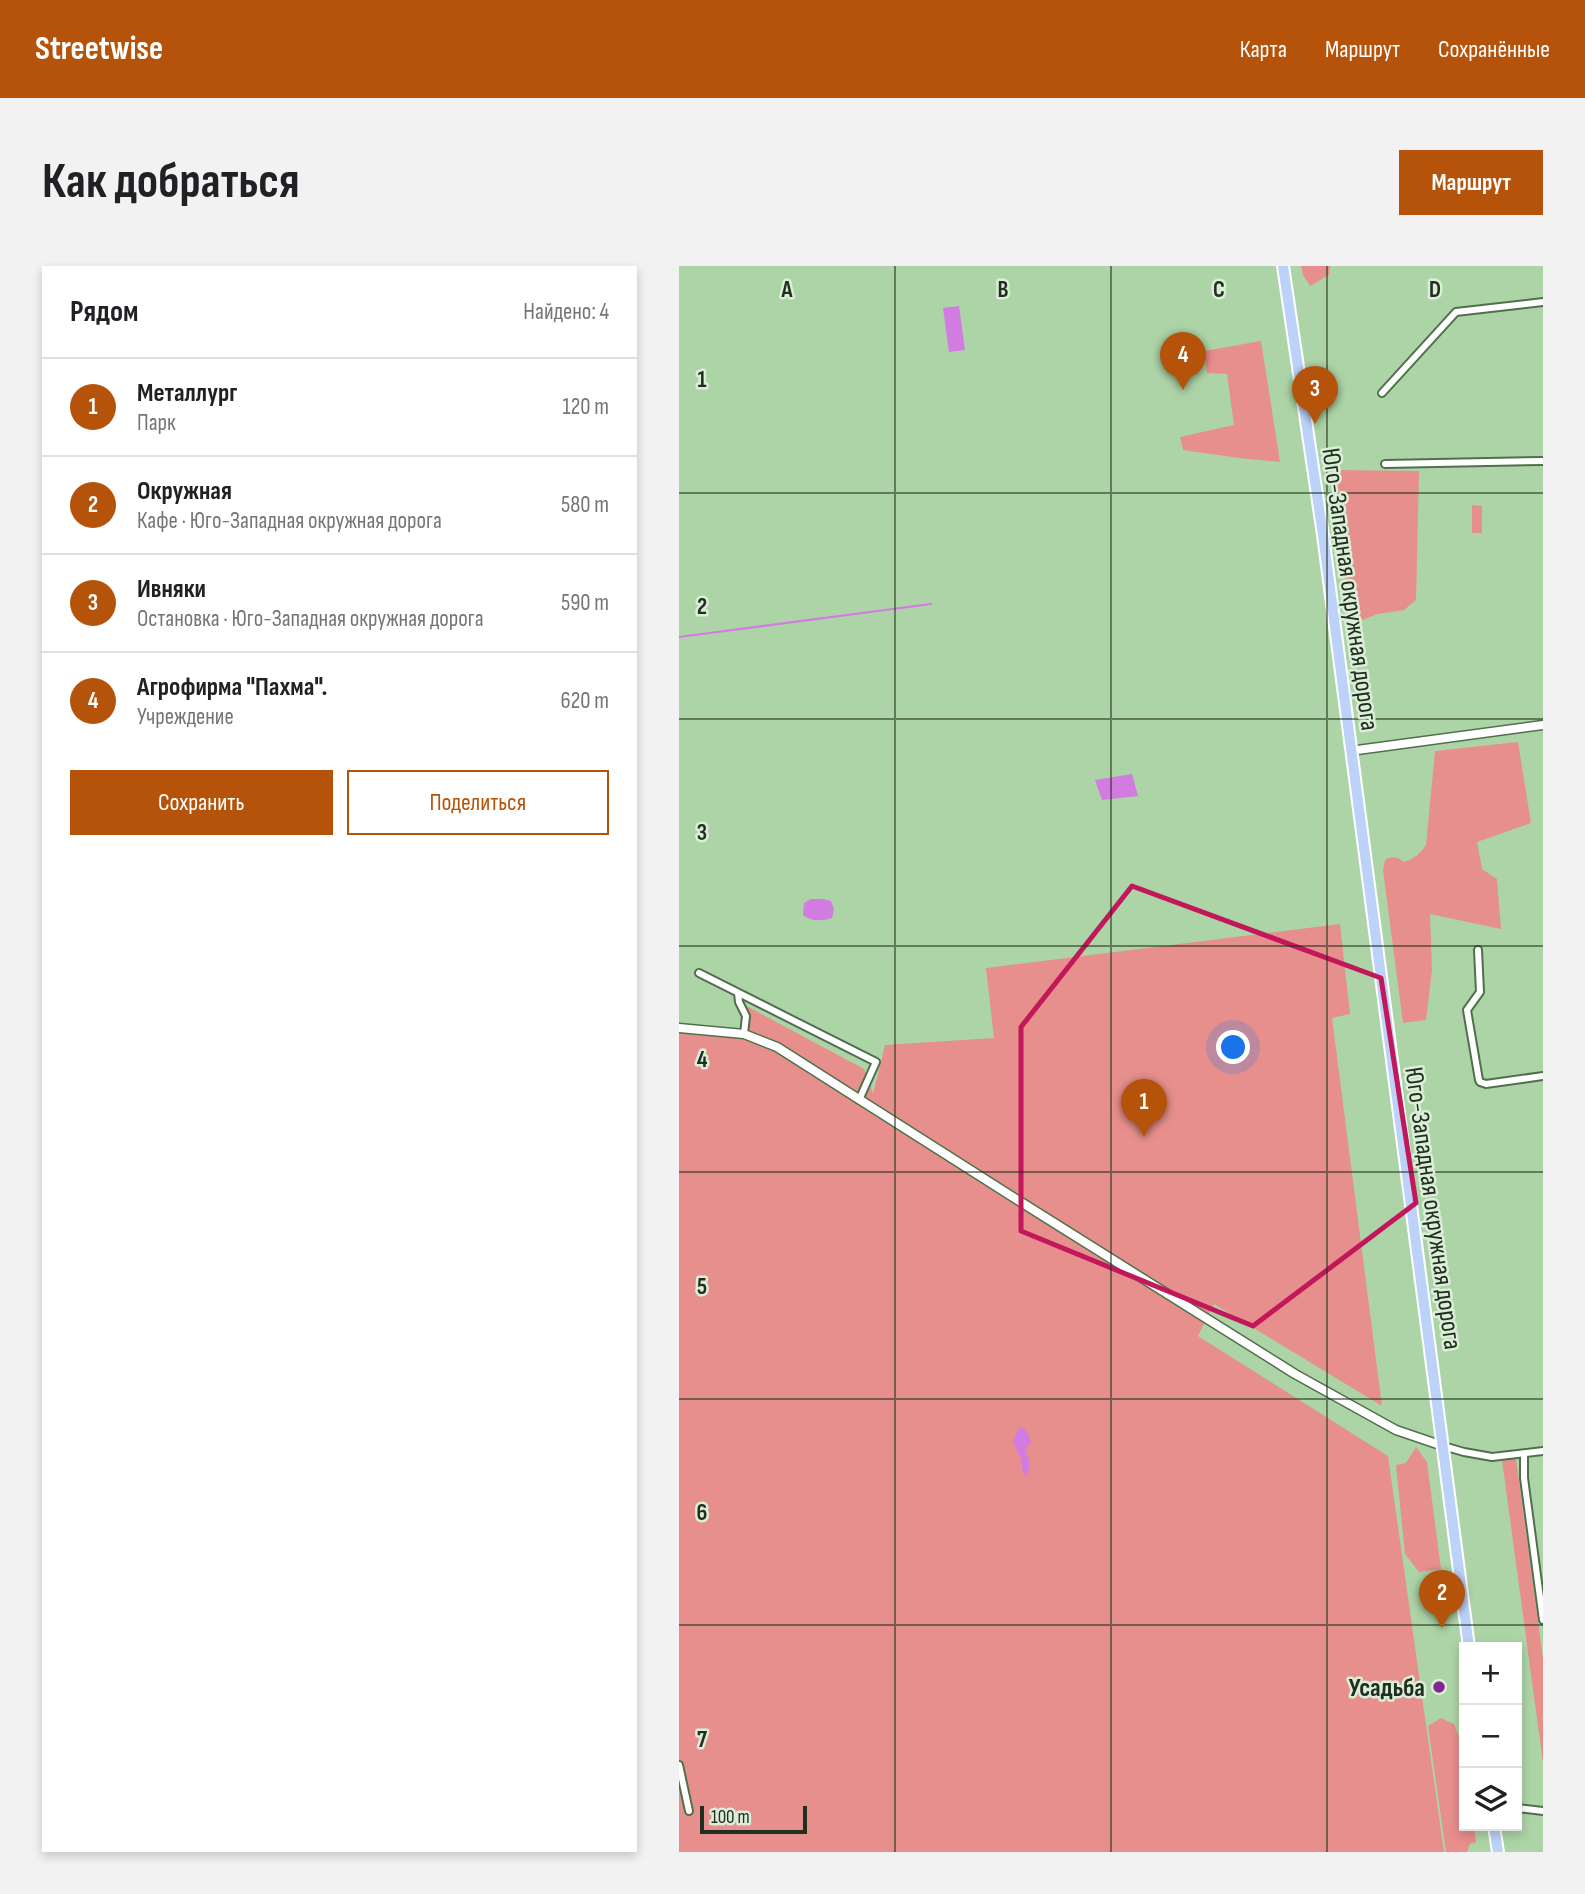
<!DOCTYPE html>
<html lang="ru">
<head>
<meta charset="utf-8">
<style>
	:root { --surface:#fff; --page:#f2f2f2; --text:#202124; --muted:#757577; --line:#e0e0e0; --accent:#b45309 }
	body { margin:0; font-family:"Sofia Sans Condensed",sans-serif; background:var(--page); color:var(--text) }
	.controls { position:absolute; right:21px; bottom:21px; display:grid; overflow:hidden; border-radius:0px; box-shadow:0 4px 10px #0003 }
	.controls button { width:63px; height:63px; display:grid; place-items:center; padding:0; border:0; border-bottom:2px solid var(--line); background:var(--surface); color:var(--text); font:35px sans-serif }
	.scale { position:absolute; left:21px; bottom:18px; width:107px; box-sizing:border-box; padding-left:7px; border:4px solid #202f1e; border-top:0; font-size:19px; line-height:24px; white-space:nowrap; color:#202f1e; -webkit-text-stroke:5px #dbeed8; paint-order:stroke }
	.you { position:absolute; left:555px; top:782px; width:24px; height:24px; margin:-18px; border:5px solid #fff; border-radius:50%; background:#1a73e8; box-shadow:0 0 0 10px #1a73e833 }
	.badge { display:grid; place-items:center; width:46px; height:46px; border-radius:50%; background:var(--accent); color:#fff; font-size:23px; font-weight:700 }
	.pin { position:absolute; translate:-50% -58px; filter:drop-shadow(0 2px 4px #0008) }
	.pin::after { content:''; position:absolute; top:37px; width:24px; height:21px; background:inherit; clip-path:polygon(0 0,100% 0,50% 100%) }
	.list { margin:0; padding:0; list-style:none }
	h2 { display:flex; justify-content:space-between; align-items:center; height:91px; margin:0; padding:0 28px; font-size:30px }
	h2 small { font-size:23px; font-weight:400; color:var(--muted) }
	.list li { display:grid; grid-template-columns:46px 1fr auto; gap:21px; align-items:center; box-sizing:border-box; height:98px; padding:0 28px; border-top:2px solid var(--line) }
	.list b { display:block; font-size:26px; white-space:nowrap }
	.list p { margin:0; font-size:23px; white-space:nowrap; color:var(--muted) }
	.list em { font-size:23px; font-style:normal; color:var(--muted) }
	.actions { display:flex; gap:14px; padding:21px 28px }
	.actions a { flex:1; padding:16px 0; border:2px solid var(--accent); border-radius:0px; text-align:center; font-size:24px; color:var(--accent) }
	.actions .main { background:var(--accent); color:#fff }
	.icon { flex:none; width:38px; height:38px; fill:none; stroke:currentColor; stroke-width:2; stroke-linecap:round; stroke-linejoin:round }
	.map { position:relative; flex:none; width:864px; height:1586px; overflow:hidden; border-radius:0px }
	header { display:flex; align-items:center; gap:42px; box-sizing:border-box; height:98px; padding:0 35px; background:var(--accent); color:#fff }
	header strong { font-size:33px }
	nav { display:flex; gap:38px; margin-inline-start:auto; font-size:24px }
	.intro { display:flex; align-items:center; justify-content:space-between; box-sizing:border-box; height:168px; padding:0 42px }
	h1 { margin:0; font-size:49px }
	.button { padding:18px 32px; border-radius:0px; background:var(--accent); color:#fff; font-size:24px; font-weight:700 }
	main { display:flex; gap:42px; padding:0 42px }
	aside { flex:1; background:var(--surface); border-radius:0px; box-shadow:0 4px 10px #0003 }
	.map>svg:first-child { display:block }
	.green { fill:#e78f8d }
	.water { fill:#d27be1 }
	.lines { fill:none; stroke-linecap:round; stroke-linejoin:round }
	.stream { stroke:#d27be1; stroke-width:2 }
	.street-casing { stroke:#4e7149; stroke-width:10 }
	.secondary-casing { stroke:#4e7149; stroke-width:11 }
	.highway-casing { stroke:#fff; stroke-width:14 }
	.street { stroke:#fff; stroke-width:6 }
	.secondary { stroke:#fff; stroke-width:8 }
	.highway { stroke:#bcd2f8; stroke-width:10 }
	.marked { fill:none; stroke:#c2185b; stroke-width:5; stroke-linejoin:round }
	.grid { fill:none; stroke:#202f1e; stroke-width:2; stroke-opacity:0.55 }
	.poi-dot { fill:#822692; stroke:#dbeed8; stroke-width:2.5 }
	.labels { text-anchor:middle; stroke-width:5; stroke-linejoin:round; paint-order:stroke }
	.street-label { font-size:26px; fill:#202f1e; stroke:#dbeed8 }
	.poi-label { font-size:26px; font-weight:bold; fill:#202f1e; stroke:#dbeed8; text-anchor:end }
	.grid-label { font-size:23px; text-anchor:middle; font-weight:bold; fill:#202f1e; stroke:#dbeed8; stroke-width:5; stroke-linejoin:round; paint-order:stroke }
</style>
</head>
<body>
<header>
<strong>Streetwise</strong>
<nav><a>Карта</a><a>Маршрут</a><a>Сохранённые</a></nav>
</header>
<div class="intro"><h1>Как добраться</h1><a class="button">Маршрут</a></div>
<main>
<aside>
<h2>Рядом<small>Найдено: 4</small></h2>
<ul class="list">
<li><span class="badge">1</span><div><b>Металлург</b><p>Парк</p></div><em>120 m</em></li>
<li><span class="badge">2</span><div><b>Окружная</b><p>Кафе · Юго-Западная окружная дорога</p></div><em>580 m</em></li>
<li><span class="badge">3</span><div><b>Ивняки</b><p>Остановка · Юго-Западная окружная дорога</p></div><em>590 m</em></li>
<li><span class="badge">4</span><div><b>Агрофирма &quot;Пахма&quot;.</b><p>Учреждение</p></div><em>620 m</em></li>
</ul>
<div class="actions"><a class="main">Сохранить</a><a>Поделиться</a></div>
</aside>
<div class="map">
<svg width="864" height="1586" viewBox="0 0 864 1586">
	<rect width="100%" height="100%" fill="#add4a7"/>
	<g class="green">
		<polygon points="622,0 651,0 650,9 631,20 624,9"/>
		<polygon points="582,75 601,196 560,192 504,184 501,171 555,159 548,108 528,107 525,85"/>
		<polygon points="657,204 740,205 737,334 725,344 698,348 674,358 657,253 652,210"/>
		<polygon points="793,239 803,240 803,267 793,267"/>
		<path d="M 839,476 L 852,557 L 798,576 L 803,603 L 818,613 L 822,663 L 751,648 L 753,704 L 747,754 L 724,757 L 704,604 L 706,594 C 712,590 720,591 725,596 C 736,592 741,588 747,579 L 756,485 Z"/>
		<polygon points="661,658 671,748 653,752 703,1140 535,1038 519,1070 709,1190 765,1586 0,1586 0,762 65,768 67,750 60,736 185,803 194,828 206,779 315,772 307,702"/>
		<polygon points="737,1181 748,1196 762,1303 740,1306 726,1288 717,1199 727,1197"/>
		<polygon points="837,1193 864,1393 864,1497 823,1194"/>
		<polygon points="762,1452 775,1458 785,1483 785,1560 795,1560 797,1576 791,1578 788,1586 767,1586 749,1460"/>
	</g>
	<g class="water">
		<polygon points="280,40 286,84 270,86 264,42"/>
		<polygon points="453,508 459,530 423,534 416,514"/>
		<path d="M 132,633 L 144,633 L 152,635 L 155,643 L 153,652 C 143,655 132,656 124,649 L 125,637 Z"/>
		<path d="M 342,1161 L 347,1164 L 352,1175 L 346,1185 C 352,1195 352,1201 347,1211 L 344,1207 L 342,1193 L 334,1176 L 338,1165 Z"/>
	</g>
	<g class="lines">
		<polyline class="stream" points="0,371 252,338"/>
		<defs>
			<g id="street">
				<polyline points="703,127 777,46 864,36"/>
				<polyline points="706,198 864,195"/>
				<polyline points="799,684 801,726 788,744 800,814 801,816 807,818 864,810"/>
				<polyline points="20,707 197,796 180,834"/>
				<polyline points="59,727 60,736 67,750 65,768"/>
				<polyline points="764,1180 785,1186 813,1191 864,1185"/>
				<polyline points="845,1188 845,1212 864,1354"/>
				<polyline points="0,1499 10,1545"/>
				<polyline points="838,1542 864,1545"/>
			</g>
			<g id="secondary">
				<polyline points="671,485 864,459"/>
				<polyline points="0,762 65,768 98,781 345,938 616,1108 717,1164 764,1180"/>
			</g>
			<g id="highway">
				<polyline points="604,0 644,269 790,1381"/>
				<polyline points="815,1560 819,1586"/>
			</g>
		</defs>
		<use href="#street" class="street-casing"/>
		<use href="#secondary" class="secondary-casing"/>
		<use href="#highway" class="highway-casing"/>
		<use href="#street" class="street"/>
		<use href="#secondary" class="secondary"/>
		<use href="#highway" class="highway"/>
	</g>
	<path class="marked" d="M 453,620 L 702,712 L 737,937 L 574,1060 L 342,965 L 342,761 Z"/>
	<path class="grid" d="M 216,0 L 216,1586M 432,0 L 432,1586M 648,0 L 648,1586M 0,227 L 864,227M 0,453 L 864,453M 0,680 L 864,680M 0,906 L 864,906M 0,1133 L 864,1133M 0,1359 L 864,1359"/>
	<circle class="poi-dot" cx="760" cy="1421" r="7"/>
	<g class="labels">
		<g class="street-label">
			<text transform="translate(672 323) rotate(82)" y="9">Юго-Западная окружная дорога</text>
			<text transform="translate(755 942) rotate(82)" y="9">Юго-Западная окружная дорога</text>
		</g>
		<g class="poi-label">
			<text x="746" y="1430">Усадьба</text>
		</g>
	</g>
	<g class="grid-label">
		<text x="108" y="31">A</text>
		<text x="324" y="31">B</text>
		<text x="540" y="31">C</text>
		<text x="756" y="31">D</text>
		<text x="23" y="121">1</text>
		<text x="23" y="348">2</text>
		<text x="23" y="574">3</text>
		<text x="23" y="801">4</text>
		<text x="23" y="1028">5</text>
		<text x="23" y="1254">6</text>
		<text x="23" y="1481">7</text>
	</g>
</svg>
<div class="controls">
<button>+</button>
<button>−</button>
<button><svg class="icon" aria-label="layers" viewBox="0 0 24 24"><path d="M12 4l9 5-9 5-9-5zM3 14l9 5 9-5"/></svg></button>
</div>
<div class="scale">100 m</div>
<div class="you"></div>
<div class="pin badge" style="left:465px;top:871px">1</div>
<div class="pin badge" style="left:763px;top:1362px">2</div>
<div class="pin badge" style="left:636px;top:158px">3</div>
<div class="pin badge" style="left:504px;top:124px">4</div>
</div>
</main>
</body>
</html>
